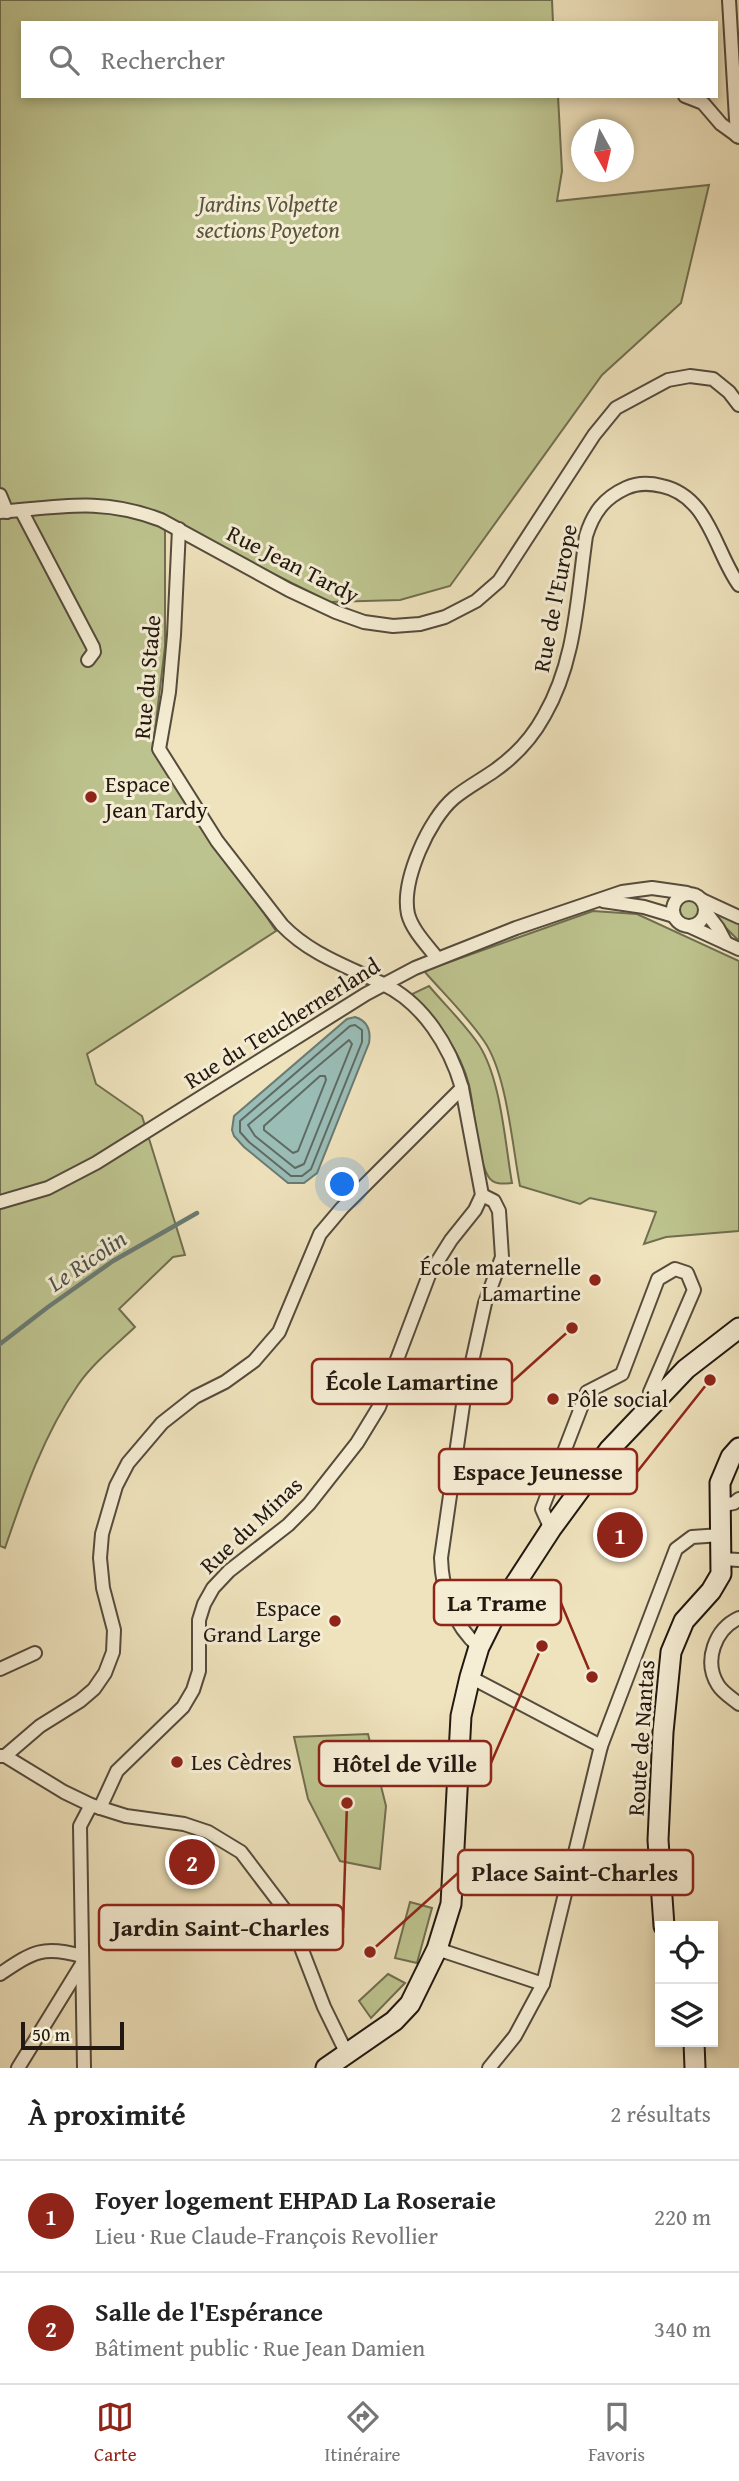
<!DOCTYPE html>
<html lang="fr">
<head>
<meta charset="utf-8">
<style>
	:root { --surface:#fff; --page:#f6f6f6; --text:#222; --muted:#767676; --line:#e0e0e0; --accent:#8f2418 }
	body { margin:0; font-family:"Gentium Book Plus",serif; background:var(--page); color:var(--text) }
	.controls { position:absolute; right:21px; bottom:21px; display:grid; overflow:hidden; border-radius:0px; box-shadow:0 4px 10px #0003 }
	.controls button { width:63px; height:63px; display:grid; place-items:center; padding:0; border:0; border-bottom:2px solid var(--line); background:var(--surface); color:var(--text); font:35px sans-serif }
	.compass { position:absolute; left:571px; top:119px; width:63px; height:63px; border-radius:50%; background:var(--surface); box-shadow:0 4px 10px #0003; rotate:172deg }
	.scale { position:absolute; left:21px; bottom:18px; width:103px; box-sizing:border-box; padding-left:7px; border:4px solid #221811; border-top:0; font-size:19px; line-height:24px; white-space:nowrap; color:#221811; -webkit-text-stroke:5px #f5edd4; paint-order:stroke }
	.you { position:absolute; left:343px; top:1185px; width:24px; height:24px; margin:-18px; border:5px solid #fff; border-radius:50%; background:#1a73e8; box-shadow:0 0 0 10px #1a73e833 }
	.badge { display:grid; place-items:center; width:46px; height:46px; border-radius:50%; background:var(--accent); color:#fff; font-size:23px; font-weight:700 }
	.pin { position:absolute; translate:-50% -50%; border:4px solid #fff; box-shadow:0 2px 7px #0006 }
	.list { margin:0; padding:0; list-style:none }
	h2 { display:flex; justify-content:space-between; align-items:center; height:91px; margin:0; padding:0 28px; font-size:30px }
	h2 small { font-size:23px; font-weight:400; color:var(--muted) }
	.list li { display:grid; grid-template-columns:46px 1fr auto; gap:21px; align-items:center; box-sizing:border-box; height:112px; padding:0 28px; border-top:2px solid var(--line) }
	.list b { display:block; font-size:26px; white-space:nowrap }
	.list p { margin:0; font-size:23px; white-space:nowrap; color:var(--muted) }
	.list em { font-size:23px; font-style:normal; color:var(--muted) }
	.icon { flex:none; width:38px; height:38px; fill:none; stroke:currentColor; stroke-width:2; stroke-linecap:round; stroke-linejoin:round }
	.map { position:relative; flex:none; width:739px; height:2068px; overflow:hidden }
	.search { position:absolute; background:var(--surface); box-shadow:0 4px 10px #0003; left:21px; right:21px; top:21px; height:77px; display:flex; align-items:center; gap:18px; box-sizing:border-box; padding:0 24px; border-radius:0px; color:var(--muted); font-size:26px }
	.sheet { height:315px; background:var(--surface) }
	nav { display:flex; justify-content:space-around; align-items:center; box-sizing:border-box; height:98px; border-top:2px solid var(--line); background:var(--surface); font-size:19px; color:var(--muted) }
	nav a { display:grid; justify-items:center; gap:4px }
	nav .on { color:var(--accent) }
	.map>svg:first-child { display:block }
	.green { fill:#bdc38e; stroke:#706e50; stroke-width:2 }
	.water { fill:#9abdb6; stroke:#6a7b74; stroke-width:2 }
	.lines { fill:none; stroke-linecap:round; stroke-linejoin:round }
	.shore { stroke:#5e6a64; stroke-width:2 }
	.stream { stroke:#6a7b74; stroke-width:4.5 }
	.street-casing { stroke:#554b3c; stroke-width:16 }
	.secondary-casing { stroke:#221811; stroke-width:23 }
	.street { stroke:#f5edd4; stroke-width:12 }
	.secondary { stroke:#f5edd4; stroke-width:19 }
	.poi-dot { fill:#8f2418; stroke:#f5edd4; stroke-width:2.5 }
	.labels { text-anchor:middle; stroke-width:6; stroke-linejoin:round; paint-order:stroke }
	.park-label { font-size:23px; font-style:italic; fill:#58543d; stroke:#f5edd4 }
	.street-label { font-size:23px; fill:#221811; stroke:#f5edd4 }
	.poi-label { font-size:23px; fill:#221811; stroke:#f5edd4; text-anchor:start }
	.water-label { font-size:24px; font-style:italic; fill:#4c524b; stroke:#f5edd4 }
	.leader { fill:none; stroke:#8f2418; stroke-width:2.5 }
	.callout-dot { fill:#8f2418; stroke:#f5edd4; stroke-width:2.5 }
	.callout { fill:#f5edd4; stroke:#8f2418; stroke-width:2.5 }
	.callout-label { font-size:24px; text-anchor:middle; font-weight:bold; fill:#221811 }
</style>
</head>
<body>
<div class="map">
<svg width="739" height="2068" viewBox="0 0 739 2068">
	<rect width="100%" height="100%" fill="#efe3bd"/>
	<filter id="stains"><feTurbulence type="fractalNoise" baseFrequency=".00286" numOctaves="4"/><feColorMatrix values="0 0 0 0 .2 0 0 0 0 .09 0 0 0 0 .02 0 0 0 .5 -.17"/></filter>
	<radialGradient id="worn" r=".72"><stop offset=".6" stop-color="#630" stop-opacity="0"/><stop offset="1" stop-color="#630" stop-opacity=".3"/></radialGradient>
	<g class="green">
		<path d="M 0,0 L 552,0 L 553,23 L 23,23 L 23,96 L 558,96 L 562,171 L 557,201 L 709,185 L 681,303 L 602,375 L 450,586 L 400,600 L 330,602 L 165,520 L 165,646 L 153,748 L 276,931 L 87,1054 L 96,1084 L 142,1116 L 185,1255 L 173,1257 L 119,1309 L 135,1327 C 116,1345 93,1363 78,1385 C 44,1434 24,1492 5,1548 L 0,1546 Z"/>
		<circle cx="689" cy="910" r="10"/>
		<path d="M 593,911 L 637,914 L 739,961 L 739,1231 L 666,1237 L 644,1244 L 656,1212 L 590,1198 L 580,1204 L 520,1186 C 512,1145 507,1074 484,1041 C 467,1016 444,994 424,971 Z"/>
		<polygon points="718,912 739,923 739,941 715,917 714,913"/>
		<path d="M 429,986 C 445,1005 465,1024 479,1045 C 501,1079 505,1143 512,1183 C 503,1184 493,1185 488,1176 C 476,1155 475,1110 469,1085 C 460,1049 436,1021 412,994 Z"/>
		<polygon points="368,1734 386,1806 380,1869 340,1861 308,1799 294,1737"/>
		<polygon points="410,1902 432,1908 417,1963 395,1958"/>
		<polygon points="388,1974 405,1983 371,2018 359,2001"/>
	</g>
	<path class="water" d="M 355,1017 C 368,1021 371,1031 369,1043 L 317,1173 L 304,1183 L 288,1183 L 244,1147 L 234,1136 L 232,1130 L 234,1116 L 347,1019 Z"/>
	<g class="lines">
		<g class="shore">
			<polygon points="355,1025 362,1030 362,1042 311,1169 302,1176 291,1176 249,1142 240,1132 240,1121 350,1026"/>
			<polygon points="349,1040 352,1044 304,1164 295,1168 255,1136 248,1125"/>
			<polygon points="320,1076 325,1076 326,1080 298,1151 293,1153 264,1130 264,1126"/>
		</g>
		<polyline class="stream" points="0,1344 48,1307 113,1261 197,1213"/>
		<defs>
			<g id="street">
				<polyline points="729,0 737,136"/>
				<polyline points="685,96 703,103 721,124 739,137"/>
				<polyline points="0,495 7,512"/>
				<polyline points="21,510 93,647 94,652 88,660"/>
				<path d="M 0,512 C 60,507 102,497 161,520 L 289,590 L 336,612 L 364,622 L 393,626 L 420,624 L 445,617 L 476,601 L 499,581 L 594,435 L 616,408 L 668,380 L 690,376 L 713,379 L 729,392 L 739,405"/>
				<circle cx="689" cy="910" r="16"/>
				<polyline points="702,900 739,917"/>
				<polyline points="603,901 644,907 674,916"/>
				<polyline points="705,911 718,928 726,943"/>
				<polyline points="689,926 739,949"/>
				<path d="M 437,958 C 427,945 412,930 408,914 C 401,881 429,819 454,798 C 466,788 481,780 494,771 C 514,757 532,738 544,716 C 576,661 577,598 586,536 C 593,513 604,498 626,488 C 637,483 650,483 662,486 C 709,496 715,552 739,585"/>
				<polyline points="0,1202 48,1188 96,1163 366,994 415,968 516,928 622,892 652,888 687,893"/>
				<polyline points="719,1506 734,1503 739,1499"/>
				<polyline points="551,1529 542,1509 587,1392 622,1374 658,1279 675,1269 687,1273 694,1290 650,1392 657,1398"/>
				<polyline points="722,1559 739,1560"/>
				<path d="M 739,1618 C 715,1629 703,1661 718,1685 C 723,1693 732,1698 739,1704"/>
				<path d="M 479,1647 C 453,1625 442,1591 441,1558 L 464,1398 L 485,1303 L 502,1257 L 499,1211 L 494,1201 L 482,1195"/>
				<polyline points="0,1669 35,1653"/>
				<polyline points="470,1677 601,1746"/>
				<polyline points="0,1756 5,1756 40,1726 80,1701 94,1689 105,1673 113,1652 114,1630 103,1588 100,1558 102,1534 116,1486 128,1463 162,1423 195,1397 225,1382 254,1361 279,1332 320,1234 342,1208 462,1088"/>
				<polyline points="5,1756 64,1792 91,1805 126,1816 184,1824 208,1832 241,1852 288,1914 324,2007 347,2054"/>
				<path d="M 100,1808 L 117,1771 L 183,1707 L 193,1690 L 199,1671 L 199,1620 L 204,1604 L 213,1588 L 229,1571 L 288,1525 L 309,1504 L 357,1443 L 379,1407 L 429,1275 L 451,1240 L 475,1210 L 482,1195 L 462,1088 C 450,1046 423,1003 383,984 C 347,966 311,955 282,925 L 217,841 L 159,749 L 169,692 L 174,635 L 179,529"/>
				<polyline points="437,1949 543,1984"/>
				<path d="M 0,1974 C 33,1952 42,1945 82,1956"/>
				<polyline points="18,2068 82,1964"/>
				<polyline points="84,2068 80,1826 91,1805"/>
				<polyline points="489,2068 515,2036 543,1984 601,1746 676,1549 692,1537 721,1535"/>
			</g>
			<g id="secondary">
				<polyline points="664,1926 658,1840 663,1732 671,1652 684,1621 711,1591 721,1574 720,1483 731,1457 739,1448"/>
				<polyline points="694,2042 695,2068"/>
				<polyline points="326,2068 394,2021 410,2004 437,1949 451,1904 461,1716 470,1677 479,1647 495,1615 551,1529 609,1450 686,1369 739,1328"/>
			</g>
		</defs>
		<use href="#street" class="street-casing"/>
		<use href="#secondary" class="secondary-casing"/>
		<use href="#street" class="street"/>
		<use href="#secondary" class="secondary"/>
	</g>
	<g class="poi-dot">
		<circle cx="91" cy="797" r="7"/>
		<circle cx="595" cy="1280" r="7"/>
		<circle cx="553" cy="1399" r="7"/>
		<circle cx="335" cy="1621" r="7"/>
		<circle cx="177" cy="1762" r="7"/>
	</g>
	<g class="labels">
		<g class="park-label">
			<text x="268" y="212">Jardins Volpette<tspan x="268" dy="26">sections Poyeton</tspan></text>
		</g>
		<g class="street-label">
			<text transform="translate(293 564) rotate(27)" y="8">Rue Jean Tardy</text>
			<text transform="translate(555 598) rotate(-79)" y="8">Rue de l'Europe</text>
			<text transform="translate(147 677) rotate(-85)" y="8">Rue du Stade</text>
			<text transform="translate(282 1023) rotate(-32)" y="8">Rue du Teuchernerland</text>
			<text transform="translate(251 1525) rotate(-43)" y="8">Rue du Minas</text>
			<text transform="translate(641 1738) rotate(-86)" y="8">Route de Nantas</text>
		</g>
		<g class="poi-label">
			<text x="105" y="792">Espace<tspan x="105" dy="26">Jean Tardy</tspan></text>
			<text x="581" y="1275" text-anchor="end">École maternelle<tspan x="581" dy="26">Lamartine</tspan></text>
			<text x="567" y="1407">Pôle social</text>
			<text x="321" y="1616" text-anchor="end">Espace<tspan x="321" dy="26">Grand Large</tspan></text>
			<text x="191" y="1770">Les Cèdres</text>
		</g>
		<g class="water-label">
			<text transform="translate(87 1261) rotate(-34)" y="8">Le Ricolin</text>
		</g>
	</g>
	<path class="leader" d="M572 1328L512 1382M710 1380L637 1472M592 1677L561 1603M542 1646L491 1763M370 1952L458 1873M347 1803L343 1928"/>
	<g class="callout-dot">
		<circle cx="572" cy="1328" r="7"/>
		<circle cx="710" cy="1380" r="7"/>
		<circle cx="592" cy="1677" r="7"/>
		<circle cx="542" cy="1646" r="7"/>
		<circle cx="370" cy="1952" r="7"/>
		<circle cx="347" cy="1803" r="7"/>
	</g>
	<g class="callout">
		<rect x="312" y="1359" width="200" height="45" rx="7"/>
		<rect x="439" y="1449" width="198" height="45" rx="7"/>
		<rect x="434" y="1580" width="127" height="45" rx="7"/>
		<rect x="319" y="1741" width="172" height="45" rx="7"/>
		<rect x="458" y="1850" width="235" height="45" rx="7"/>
		<rect x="99" y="1905" width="244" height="45" rx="7"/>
	</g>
	<g class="callout-label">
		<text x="412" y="1390">École Lamartine</text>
		<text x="538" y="1480">Espace Jeunesse</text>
		<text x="497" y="1611">La Trame</text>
		<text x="405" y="1772">Hôtel de Ville</text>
		<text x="575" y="1881">Place Saint-Charles</text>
		<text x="221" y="1936">Jardin Saint-Charles</text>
	</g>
	<rect width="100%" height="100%" filter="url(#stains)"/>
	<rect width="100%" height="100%" fill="url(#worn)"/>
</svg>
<div class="controls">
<button><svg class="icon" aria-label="locate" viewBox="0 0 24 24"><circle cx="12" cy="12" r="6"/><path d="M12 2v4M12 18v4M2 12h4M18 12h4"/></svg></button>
<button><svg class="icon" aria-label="layers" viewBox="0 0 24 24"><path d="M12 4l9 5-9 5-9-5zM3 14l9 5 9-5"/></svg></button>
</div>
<svg class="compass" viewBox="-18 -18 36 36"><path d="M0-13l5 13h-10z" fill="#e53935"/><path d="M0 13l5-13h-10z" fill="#767676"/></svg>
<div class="scale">50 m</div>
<div class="you"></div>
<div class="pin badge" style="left:620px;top:1535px">1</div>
<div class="pin badge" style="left:192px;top:1862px">2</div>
<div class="search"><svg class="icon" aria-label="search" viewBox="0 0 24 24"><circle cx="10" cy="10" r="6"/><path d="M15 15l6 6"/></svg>Rechercher</div>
</div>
<section class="sheet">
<h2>À proximité<small>2 résultats</small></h2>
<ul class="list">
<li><span class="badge">1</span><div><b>Foyer logement EHPAD La Roseraie</b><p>Lieu · Rue Claude-François Revollier</p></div><em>220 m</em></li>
<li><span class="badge">2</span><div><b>Salle de l'Espérance</b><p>Bâtiment public · Rue Jean Damien</p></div><em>340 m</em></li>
</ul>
</section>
<nav>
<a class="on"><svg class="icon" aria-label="map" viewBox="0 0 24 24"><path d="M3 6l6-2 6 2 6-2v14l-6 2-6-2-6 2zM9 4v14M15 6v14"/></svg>Carte</a>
<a><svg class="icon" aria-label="directions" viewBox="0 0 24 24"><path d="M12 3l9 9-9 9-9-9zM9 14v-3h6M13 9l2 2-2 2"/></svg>Itinéraire</a>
<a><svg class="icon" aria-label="saved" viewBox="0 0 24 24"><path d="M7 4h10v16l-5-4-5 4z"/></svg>Favoris</a>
</nav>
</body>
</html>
